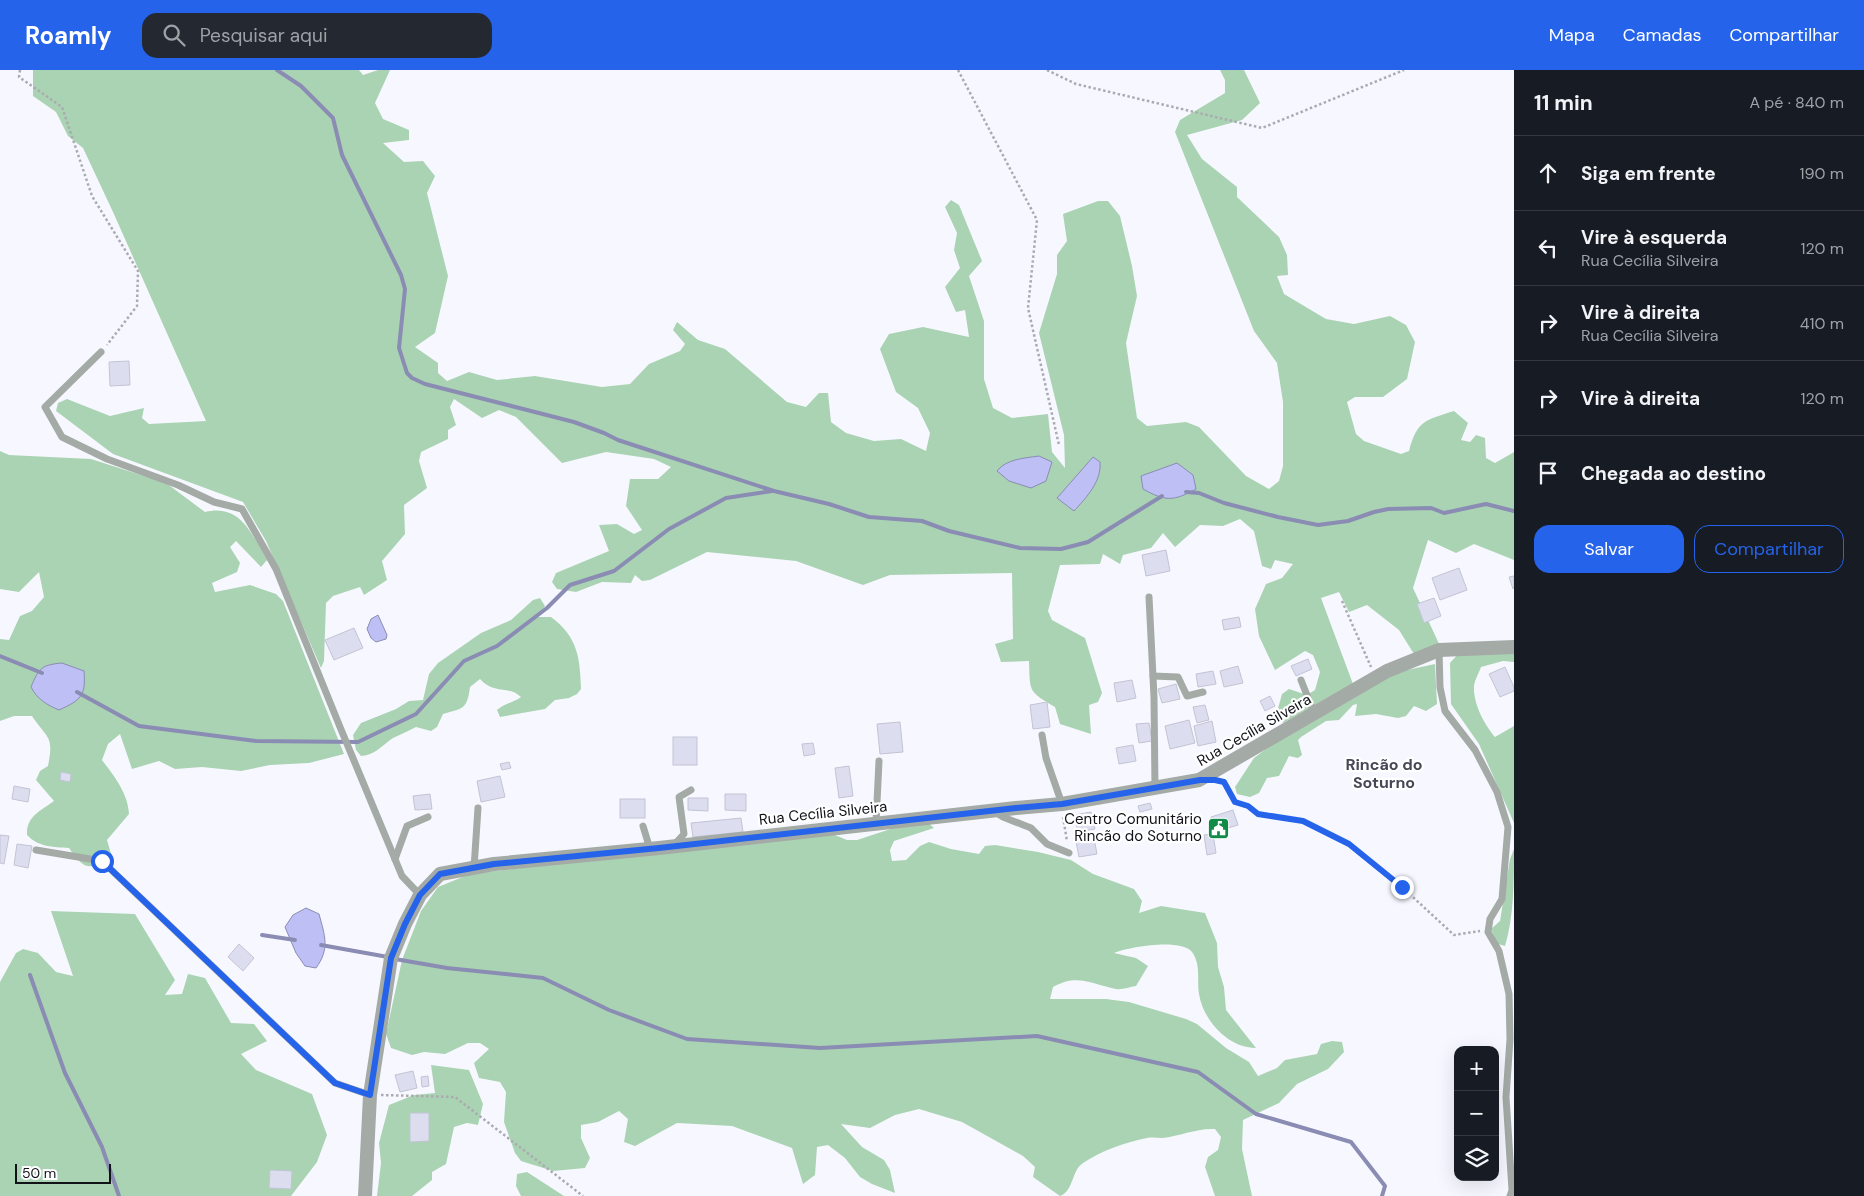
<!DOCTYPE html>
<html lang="pt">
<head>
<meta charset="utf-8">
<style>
	:root { --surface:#171b24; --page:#242831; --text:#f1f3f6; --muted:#9ea1a6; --line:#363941; --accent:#2563eb }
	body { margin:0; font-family:"DM Sans",sans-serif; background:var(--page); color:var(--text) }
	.controls { position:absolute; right:15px; bottom:15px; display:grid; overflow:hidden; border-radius:10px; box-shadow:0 5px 20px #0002 }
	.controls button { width:45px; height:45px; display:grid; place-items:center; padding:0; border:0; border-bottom:1px solid var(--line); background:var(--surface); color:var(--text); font:25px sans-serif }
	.scale { position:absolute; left:15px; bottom:12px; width:96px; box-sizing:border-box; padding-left:5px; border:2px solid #121319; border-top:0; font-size:14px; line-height:18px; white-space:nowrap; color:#121319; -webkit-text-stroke:4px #fff; paint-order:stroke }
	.stop { position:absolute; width:15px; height:15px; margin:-11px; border:4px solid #2563eb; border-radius:50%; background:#fff }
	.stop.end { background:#2563eb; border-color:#fff; box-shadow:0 1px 5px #0008 }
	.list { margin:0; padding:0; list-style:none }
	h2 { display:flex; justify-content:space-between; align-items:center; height:65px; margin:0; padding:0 20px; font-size:21px }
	h2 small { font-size:16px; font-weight:400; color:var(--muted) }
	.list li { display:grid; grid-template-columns:32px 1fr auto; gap:15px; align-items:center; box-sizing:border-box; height:75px; padding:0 20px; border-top:1px solid var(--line) }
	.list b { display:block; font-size:19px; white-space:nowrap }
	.list p { margin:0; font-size:16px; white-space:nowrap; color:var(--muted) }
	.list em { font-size:16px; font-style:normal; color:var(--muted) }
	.actions { display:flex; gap:10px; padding:15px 20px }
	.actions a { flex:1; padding:11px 0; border:1px solid var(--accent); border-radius:15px; text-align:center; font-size:18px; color:var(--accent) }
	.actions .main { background:var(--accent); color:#fff }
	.icon { flex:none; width:28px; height:28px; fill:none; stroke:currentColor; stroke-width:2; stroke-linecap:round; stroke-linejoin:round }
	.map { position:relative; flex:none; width:1514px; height:1126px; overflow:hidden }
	header { display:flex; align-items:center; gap:30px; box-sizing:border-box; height:70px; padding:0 25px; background:var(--accent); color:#fff }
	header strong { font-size:24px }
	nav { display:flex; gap:28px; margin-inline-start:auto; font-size:18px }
	.search { width:350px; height:45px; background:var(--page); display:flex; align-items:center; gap:12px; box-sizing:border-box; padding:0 18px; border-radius:15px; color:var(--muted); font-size:19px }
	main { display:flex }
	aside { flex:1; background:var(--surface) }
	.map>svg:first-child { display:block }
	.green { fill:#aad3b3 }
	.water { fill:#bec0f5; stroke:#8a8cb3 }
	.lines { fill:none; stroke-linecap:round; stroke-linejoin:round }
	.stream { stroke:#8a8cb3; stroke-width:4 }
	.building { fill:#dcddef; stroke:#c2c4d5 }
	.path { stroke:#aaabb1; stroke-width:2.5; stroke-dasharray:2.5 2.5; stroke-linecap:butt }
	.lane { stroke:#a4aaa5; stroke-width:7 }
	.street { stroke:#a4aaa5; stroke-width:14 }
	.route { stroke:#2563eb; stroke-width:6 }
	.labels { text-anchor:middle; stroke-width:4.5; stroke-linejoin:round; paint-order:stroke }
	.street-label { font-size:15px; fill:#121319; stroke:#fff }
	.poi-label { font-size:15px; fill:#121319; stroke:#fff; text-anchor:end }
	.neighbourhood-label { font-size:16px; font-weight:bold; fill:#474856; stroke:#fff }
</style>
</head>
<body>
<header>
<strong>Roamly</strong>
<div class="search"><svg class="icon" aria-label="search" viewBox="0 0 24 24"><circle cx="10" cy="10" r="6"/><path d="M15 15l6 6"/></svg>Pesquisar aqui</div>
<nav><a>Mapa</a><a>Camadas</a><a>Compartilhar</a></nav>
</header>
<main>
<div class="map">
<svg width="1514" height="1126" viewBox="0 0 1514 1126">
	<rect width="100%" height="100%" fill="#f7f8ff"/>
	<g class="green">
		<path d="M 33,0 L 359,0 L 363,5 L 378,0 L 390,0 L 375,33 L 383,49 L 409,60 L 409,70 L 383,73 L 404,92 L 423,91 L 435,106 L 427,123 L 448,206 L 435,263 L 415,277 L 438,293 L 438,303 L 447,311 L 469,302 L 497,310 L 535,306 L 602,317 L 630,314 L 649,294 L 680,281 L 685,274 L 673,260 L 677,252 L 698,270 L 725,279 L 787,332 L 806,337 L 819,323 L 828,323 L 831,352 L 846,363 L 874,371 L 901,369 L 926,381 L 930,363 L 918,338 L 896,322 L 880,279 L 889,264 L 923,257 L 969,267 L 965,240 L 956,242 L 945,217 L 960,198 L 954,180 L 957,163 L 945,137 L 951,130 L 959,135 L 982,191 L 969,206 L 984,251 L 984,309 L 993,338 L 1012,348 L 1048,344 L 1052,382 L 1065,398 L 1064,365 L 1039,263 L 1057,204 L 1057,185 L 1067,171 L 1063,144 L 1098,131 L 1108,131 L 1120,146 L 1132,196 L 1137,226 L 1126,273 L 1137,348 L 1147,356 L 1186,352 L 1199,357 L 1246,406 L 1269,419 L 1279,411 L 1283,396 L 1283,332 L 1277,293 L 1254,261 L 1175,62 L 1180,50 L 1225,23 L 1225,10 L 1220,0 L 1244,0 L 1260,33 L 1242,50 L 1187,65 L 1202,89 L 1237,117 L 1237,127 L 1279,167 L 1287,185 L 1288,205 L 1277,206 L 1284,224 L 1326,249 L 1354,254 L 1390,246 L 1406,255 L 1415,272 L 1407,309 L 1383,327 L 1355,327 L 1347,332 L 1356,364 L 1364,371 L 1401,384 L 1409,381 C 1417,350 1426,350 1454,341 L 1468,353 L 1461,370 L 1470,372 L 1476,365 L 1485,368 L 1486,388 L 1495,393 L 1514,382 L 1514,490 L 1474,474 L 1456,483 L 1428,470 L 1413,518 L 1441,578 L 1414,584 L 1399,560 L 1367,535 L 1349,542 L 1339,522 L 1321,528 L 1353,614 L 1283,653 L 1277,642 L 1282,624 L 1289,619 L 1307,625 L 1315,620 L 1320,602 L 1313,585 L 1305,581 L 1275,600 L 1259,566 L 1255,539 L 1266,514 L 1282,508 L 1293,494 L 1275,490 L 1271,499 L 1262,496 L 1254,461 L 1240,449 L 1223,456 L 1200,455 L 1175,477 L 1163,463 L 1151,478 L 1123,485 L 1120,494 L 1103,484 L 1100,494 L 1060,495 L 1048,541 L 1052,550 L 1085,568 L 1102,623 L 1098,632 L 1089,635 L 1091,664 L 1060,654 L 1055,637 C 1028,621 1030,622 1029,591 L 1001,592 L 995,574 L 1013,569 L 1012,503 L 890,505 L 863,515 L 796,491 L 707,482 L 650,510 L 642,511 L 635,505 L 631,513 L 602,512 L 576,522 L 557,519 L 552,512 L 556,503 L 609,481 L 599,455 L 617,454 L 634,464 L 642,460 L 626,436 L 630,409 L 658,409 L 671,397 L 654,389 L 606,382 L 562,393 L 516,347 L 499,340 L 482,348 L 454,329 L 450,337 L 456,355 L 448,360 L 448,369 L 421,382 L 419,391 L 427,418 L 404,435 L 405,464 L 382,491 L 387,510 L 364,525 L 360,517 L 333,526 L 326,533 L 324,591 L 321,598 L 266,471 L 243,432 L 113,384 L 56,341 L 58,333 L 67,329 L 110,346 L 144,338 L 142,348 L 149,354 L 206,351 L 113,142 L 83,78 L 68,66 L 56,42 L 33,26 Z"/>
		<path d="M 0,381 L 9,385 L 91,389 L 166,413 L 205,442 C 241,433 252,465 267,490 L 261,497 L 236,471 L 230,477 L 240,493 L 237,502 L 212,513 L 215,522 L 250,515 L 276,524 L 283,531 L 344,684 L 309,693 L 270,695 L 241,701 L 202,697 L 175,699 L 159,691 L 132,699 L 120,664 L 108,674 L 102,690 C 114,706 128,723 129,744 L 107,770 L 112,787 C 89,801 84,800 69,778 C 53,777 38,777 27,765 C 26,747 40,741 54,731 L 36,710 L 40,701 L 48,696 C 54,665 48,670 32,646 L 14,646 L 0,651 L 0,569 L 9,570 L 20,546 L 32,541 L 44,527 L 39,502 L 19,522 L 0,519 Z"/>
		<path d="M 540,528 L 545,536 L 538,547 L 551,547 C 578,567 580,588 581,619 L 577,624 L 569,628 L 555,630 L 545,639 L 500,647 L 497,640 C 505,633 513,633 521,627 C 509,615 494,625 480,609 L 470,617 C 467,640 463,638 443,644 L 437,657 L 431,661 L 416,657 C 409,661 401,664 393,668 C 382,675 376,685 361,686 L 356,680 L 353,665 L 361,653 L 396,639 L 409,631 L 423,630 L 429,604 L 438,593 L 481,563 L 511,550 L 533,530 Z"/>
		<path d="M 1514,579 L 1514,592 L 1503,591 L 1481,597 C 1479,603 1475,609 1474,616 C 1473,633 1484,654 1495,667 L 1514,656 L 1514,753 L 1479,674 L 1451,634 L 1450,593 L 1458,584 Z"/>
		<polygon points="1435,594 1437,634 1426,641 1414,636 1406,646 1398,648 1376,644 1355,646 1357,634 1353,635 1339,650 1326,651 1301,667 1298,670 1302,685 1298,688 1289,686 1279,706 1267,708 1259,723 1250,727 1237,724 1235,717 1254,688 1286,664 1368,615 1407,600"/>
		<path d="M 915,751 L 926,751 L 934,758 L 894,771 L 890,780 L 892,791 L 906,790 L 920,776 L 929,772 L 951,779 L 979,784 L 985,776 L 995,775 L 1038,782 L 1071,790 L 1093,804 L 1134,819 L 1142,831 L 1139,843 L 1161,836 L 1205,843 L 1217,873 L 1218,897 L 1224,917 L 1226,940 L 1256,978 C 1228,978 1203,950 1199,924 C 1197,910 1201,894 1192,882 C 1181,868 1129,877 1114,883 L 1136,888 L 1148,896 L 1136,916 C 1130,917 1122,920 1116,919 C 1092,914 1077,903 1053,917 L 1050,929 L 1106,929 L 1129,932 L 1186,949 L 1197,954 L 1226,978 L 1249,992 L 1258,1006 L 1277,998 L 1285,990 L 1317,984 L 1321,974 L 1332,971 L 1342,972 L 1344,982 L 1328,999 L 1297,1014 L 1279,1033 L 1243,1050 L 1242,1079 L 1252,1126 L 1215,1126 L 1205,1097 L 1208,1087 L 1218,1080 L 1221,1067 L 1215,1059 C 1196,1058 1181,1066 1162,1068 C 1157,1068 1152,1067 1147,1068 C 1126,1072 1101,1081 1083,1093 C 1071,1101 1074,1121 1060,1126 L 1033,1107 L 1035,1097 L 1023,1086 L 962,1052 L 919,1039 L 895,1045 L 870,1058 L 841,1054 L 862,1077 L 884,1090 L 890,1100 L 895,1123 L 872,1114 L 860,1107 L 845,1088 L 828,1075 L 817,1077 L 815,1105 L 803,1114 L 792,1078 L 732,1056 L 677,1053 L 635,1076 L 624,1072 L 628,1049 L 619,1041 L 598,1052 L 581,1055 L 581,1068 L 590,1088 L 585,1098 L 553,1101 L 521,1091 L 515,1083 L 504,1052 L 506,1022 L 500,1012 L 479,1008 L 474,993 L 489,979 L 480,973 L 468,973 L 445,984 L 424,982 L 412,985 L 391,978 L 386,964 L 402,890 L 421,841 L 438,817 L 470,804 L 825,761 L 847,770 L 857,770 Z"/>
		<path d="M 1514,779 C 1514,810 1514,847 1505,876 L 1498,874 L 1491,859 L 1500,851 L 1510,789 Z"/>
		<polygon points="51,841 135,844 175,910 165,925 182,924 188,904 205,908 231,953 254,954 267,971 241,984 256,1000 312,1024 327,1065 317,1092 291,1126 0,1126 0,912 16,883 23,879 38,883 56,902 73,906"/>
		<polygon points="431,995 469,1000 483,1034 478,1055 467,1053 454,1057 446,1094 432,1102 432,1110 412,1126 377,1126 381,1093 379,1073 389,1035 414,1025 435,1023"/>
		<polygon points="527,1102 564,1126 521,1126 516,1116 517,1104"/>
	</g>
	<g class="water">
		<path d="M 1039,386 L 1052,392 L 1046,411 L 1031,418 L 1009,411 L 997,401 C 1006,389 1025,388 1039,386 Z"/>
		<path d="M 1093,387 L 1100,392 C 1102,411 1086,428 1074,441 L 1057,428 Z"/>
		<path d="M 1177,393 L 1193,405 L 1196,419 C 1174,431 1166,432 1143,419 L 1141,406 Z"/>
		<polygon points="378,545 387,565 386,569 376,572 371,568 367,559 371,549"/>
		<path d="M 62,593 L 84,601 C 86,626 81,630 59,640 C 47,635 37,629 31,617 C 39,598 41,595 62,593 Z"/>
		<path d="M 306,838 L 319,844 C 325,866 330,879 316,898 L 305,896 L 296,883 L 285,857 L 293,845 Z"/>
	</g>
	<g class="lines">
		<g class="stream">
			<polyline points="277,0 301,16 333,48 342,85 401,205 405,219 399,278 407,303 412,308 425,314 574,352 604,363 618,370 774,421 829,434 869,447 922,451 949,461 1020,478 1061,479 1088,472 1162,426"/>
			<polyline points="1186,422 1199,423 1224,433 1278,447 1318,455 1348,451 1374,442 1388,439 1431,438 1444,443 1486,434 1514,441"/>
			<polyline points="0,586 42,603"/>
			<polyline points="77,622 139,656 256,671 358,672 416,644 464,591 497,576 547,538 570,515 614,501 669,459 726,428 772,421"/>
			<polyline points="262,865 295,870"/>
			<polyline points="321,875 388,887"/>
			<polyline points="395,889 447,898 543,908 609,940 687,969 820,978 1037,966 1198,1002 1256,1044 1351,1072 1385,1116 1382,1126"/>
			<polyline points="30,905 65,1003 102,1077 119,1126"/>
		</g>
	</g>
	<g class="building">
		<polygon points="129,291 130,315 110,316 109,292"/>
		<polygon points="1166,480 1170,501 1146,506 1142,485"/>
		<polygon points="1459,498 1467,520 1440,530 1432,508"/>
		<polygon points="1514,506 1514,518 1513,519 1509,507"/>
		<polygon points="1434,528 1441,546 1424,553 1417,534"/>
		<polygon points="1239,547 1241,557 1224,560 1222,550"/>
		<polygon points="354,558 363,578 334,590 325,570"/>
		<polygon points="1308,589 1312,599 1296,606 1291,596"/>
		<polygon points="1238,596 1243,613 1224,617 1220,601"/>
		<polygon points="1505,597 1514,617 1514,621 1500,627 1489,604"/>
		<polygon points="1213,601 1216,614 1198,617 1196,604"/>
		<polygon points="1132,610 1136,628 1117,632 1114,613"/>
		<polygon points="1176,614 1180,629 1162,633 1158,619"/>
		<polygon points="1270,626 1275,636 1265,641 1260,631"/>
		<polygon points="1047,632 1050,657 1033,659 1030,635"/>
		<polygon points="1205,635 1209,650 1197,653 1193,637"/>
		<polygon points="1189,650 1195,673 1170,679 1165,656"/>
		<polygon points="1212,651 1216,672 1198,676 1194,656"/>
		<polygon points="900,652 903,682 880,684 877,654"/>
		<polygon points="1149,653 1152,671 1139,673 1136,654"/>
		<rect x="673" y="667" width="24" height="28"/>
		<polygon points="813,673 815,684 804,686 802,674"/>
		<polygon points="1133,675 1136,691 1119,694 1116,678"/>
		<polygon points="509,692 511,698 502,700 500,694"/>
		<polygon points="849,696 853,726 839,728 835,698"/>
		<polygon points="61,702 71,704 70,712 60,710"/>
		<polygon points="500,706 505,727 481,732 477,711"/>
		<polygon points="14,716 30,719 28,732 12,729"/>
		<polygon points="430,724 432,739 415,740 413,726"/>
		<polygon points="725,724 746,724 746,741 725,740"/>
		<polygon points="688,728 708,728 708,741 688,740"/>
		<rect x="620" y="729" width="25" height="19"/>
		<polygon points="1150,733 1152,739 1140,742 1138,736"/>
		<polygon points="1233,740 1238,755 1215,762 1211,747"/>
		<polygon points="1091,742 1095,759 1078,762 1074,745"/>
		<polygon points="741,748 743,762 693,767 691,753"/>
		<polygon points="1093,763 1097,784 1079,787 1075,766"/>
		<polygon points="1213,764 1216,783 1207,785 1204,765"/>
		<polygon points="0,765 9,766 4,794 0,793"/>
		<polygon points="17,774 32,776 28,798 14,795"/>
		<polygon points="239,874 254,888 243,901 228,887"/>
		<polygon points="413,1001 417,1018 400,1022 395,1005"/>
		<polygon points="428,1006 429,1016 422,1017 421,1007"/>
		<polygon points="410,1043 429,1043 429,1071 410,1072"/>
		<polygon points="270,1100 292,1101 291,1119 269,1118"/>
	</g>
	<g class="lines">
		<g class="path">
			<polyline points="20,0 19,7 62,37 92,126 138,201 137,236 107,275"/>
			<polyline points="958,0 1037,150 1028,238 1059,375"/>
			<polyline points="1047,0 1076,14 1262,58 1404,0"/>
			<polyline points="1342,531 1371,597"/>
			<polyline points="1223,712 1235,732 1248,736 1258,744 1303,751 1349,774 1402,817 1454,865 1480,861"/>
			<polyline points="1063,747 1067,771"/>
			<polyline points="381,1025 455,1027 583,1126"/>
		</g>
		<g class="lane">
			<polyline points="101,282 45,337 62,367 107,389 178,415 214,432 242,439 276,499 340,657 402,806 420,825"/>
			<polyline points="1149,527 1154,627 1155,718"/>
			<polyline points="1439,580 1440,617 1445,641 1475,680 1497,722 1508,757 1502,829 1490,849 1488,862 1499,881 1509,924 1510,969 1506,1027 1512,1120 1510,1126"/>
			<polyline points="1153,606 1178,607 1187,626 1203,622"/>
			<polyline points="1301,610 1314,643"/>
			<polyline points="1042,665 1046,688 1062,734"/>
			<polyline points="994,741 1003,747 1031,758 1047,774 1069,783"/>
			<polyline points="876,753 879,691"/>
			<polyline points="643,756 650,779"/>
			<polyline points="673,776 684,764 679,727 691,720"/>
			<polyline points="36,780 102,791 335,1013 370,1025"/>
			<polyline points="395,789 407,756 428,747"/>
			<polyline points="474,798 478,738"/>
		</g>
		<polyline class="street" points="365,1126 370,1025 391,888 405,854 420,825 440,804 494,794 659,778 1016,738 1062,734 1199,710 1387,601 1439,580 1514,577"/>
	</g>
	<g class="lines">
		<polyline class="route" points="102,791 335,1013 370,1025 391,888 405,854 420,825 440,804 494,794 659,778 1016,738 1062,734 1200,710 1215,710 1224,712 1235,732 1248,736 1258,744 1303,751 1349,774 1402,817"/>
	</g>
	<defs>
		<symbol id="civic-square" viewBox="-11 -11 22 22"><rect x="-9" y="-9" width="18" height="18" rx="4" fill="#118c48" stroke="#fff"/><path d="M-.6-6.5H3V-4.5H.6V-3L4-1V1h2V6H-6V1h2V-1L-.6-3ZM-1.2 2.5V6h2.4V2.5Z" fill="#fff"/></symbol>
	</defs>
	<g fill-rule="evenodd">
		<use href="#civic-square" x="1206" y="746" width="25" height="25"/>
	</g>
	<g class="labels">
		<g class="street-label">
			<text transform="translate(1254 660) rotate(-30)" y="5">Rua Cecília Silveira</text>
			<text transform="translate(823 743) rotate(-6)" y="5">Rua Cecília Silveira</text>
		</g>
		<g class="poi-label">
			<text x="1202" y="754">Centro Comunitário<tspan x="1202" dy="17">Rincão do Soturno</tspan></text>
		</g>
		<g class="neighbourhood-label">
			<text x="1384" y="700">Rincão do<tspan x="1384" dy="18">Soturno</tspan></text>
		</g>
	</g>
</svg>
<div class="controls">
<button>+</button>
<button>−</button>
<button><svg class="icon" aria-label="layers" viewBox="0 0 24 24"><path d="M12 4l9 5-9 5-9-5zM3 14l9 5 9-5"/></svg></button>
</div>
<div class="scale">50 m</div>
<div class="stop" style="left:102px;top:791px"></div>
<div class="stop end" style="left:1402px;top:817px"></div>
</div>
<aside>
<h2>11 min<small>A pé · 840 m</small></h2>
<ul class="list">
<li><svg class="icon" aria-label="ahead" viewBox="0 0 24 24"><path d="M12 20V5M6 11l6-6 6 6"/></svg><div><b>Siga em frente</b></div><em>190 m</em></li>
<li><svg class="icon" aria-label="left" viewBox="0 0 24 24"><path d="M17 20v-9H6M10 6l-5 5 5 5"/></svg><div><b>Vire à esquerda</b><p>Rua Cecília Silveira</p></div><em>120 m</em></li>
<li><svg class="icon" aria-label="right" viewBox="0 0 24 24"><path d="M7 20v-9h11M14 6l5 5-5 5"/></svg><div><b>Vire à direita</b><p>Rua Cecília Silveira</p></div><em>410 m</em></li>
<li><svg class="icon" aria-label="right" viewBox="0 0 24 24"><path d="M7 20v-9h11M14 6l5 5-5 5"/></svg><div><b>Vire à direita</b></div><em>120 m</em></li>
<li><svg class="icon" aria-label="arrive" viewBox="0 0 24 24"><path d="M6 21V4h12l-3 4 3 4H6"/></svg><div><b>Chegada ao destino</b></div></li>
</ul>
<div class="actions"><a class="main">Salvar</a><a>Compartilhar</a></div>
</aside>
</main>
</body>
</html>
